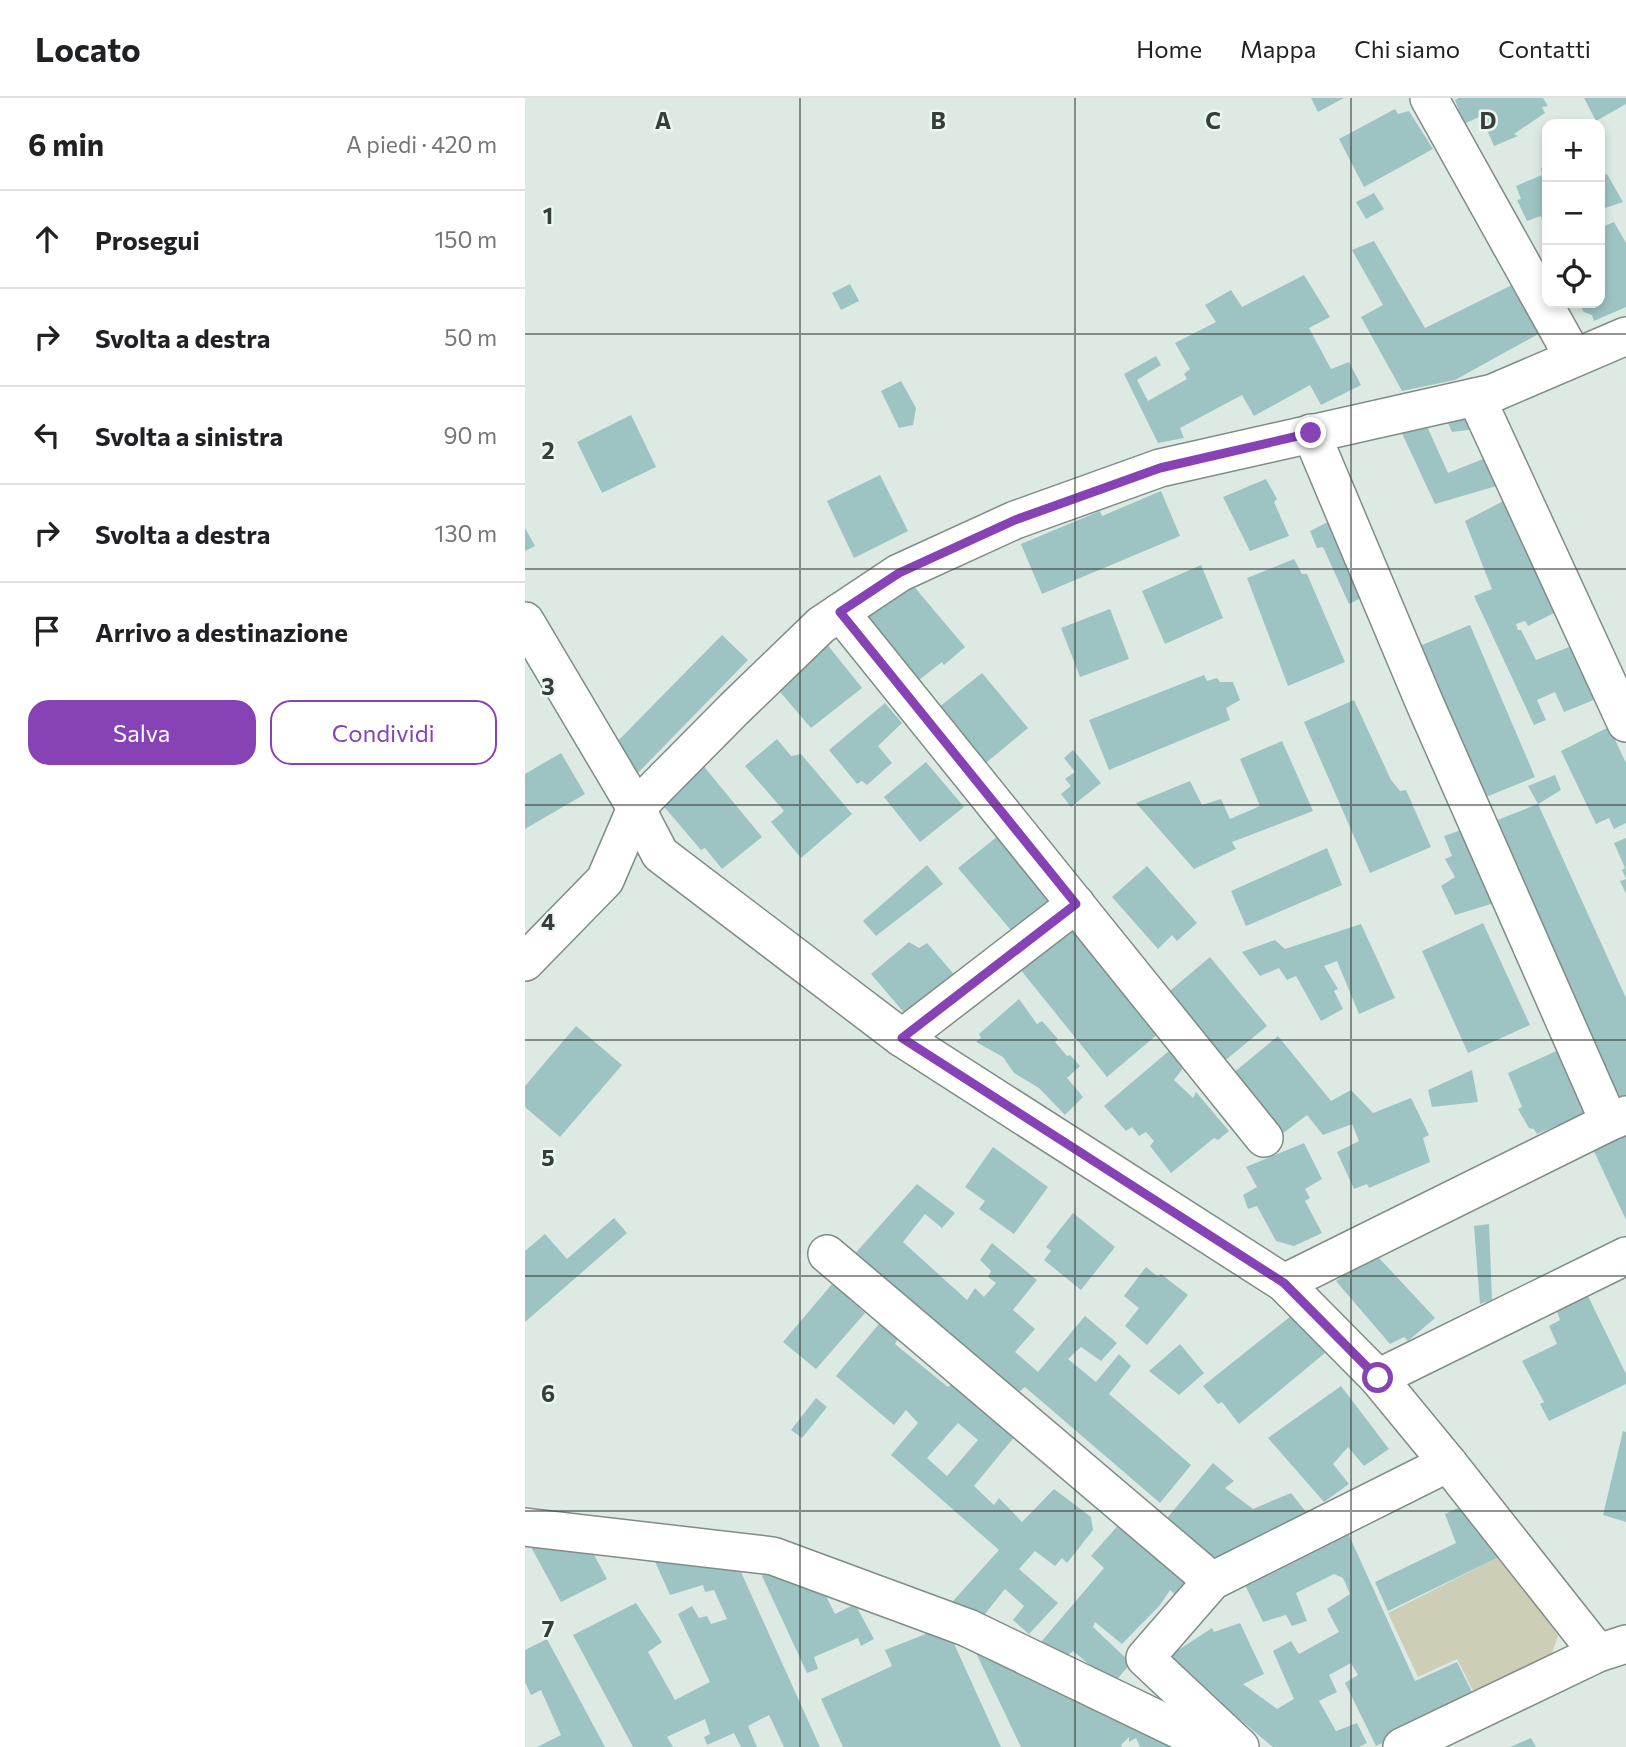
<!DOCTYPE html>
<html lang="it">
<head>
<meta charset="utf-8">
<style>
	:root { --surface:#fff; --page:#f2f2f2; --text:#202124; --muted:#757577; --line:#e0e0e0; --accent:#8742b5 }
	body { margin:0; font-family:Commissioner,sans-serif; background:var(--page); color:var(--text) }
	.controls { position:absolute; right:21px; top:21px; display:grid; overflow:hidden; border-radius:14px; box-shadow:0 4px 10px #0003 }
	.controls button { width:63px; height:63px; display:grid; place-items:center; padding:0; border:0; border-bottom:2px solid var(--line); background:var(--surface); color:var(--text); font:35px sans-serif }
	.stop { position:absolute; width:21px; height:21px; margin:-16px; border:5px solid #8742b5; border-radius:50%; background:#fff }
	.stop.end { background:#8742b5; border-color:#fff; box-shadow:0 2px 7px #0008 }
	.list { margin:0; padding:0; list-style:none }
	h2 { display:flex; justify-content:space-between; align-items:center; height:91px; margin:0; padding:0 28px; font-size:30px }
	h2 small { font-size:23px; font-weight:400; color:var(--muted) }
	.list li { display:grid; grid-template-columns:46px 1fr auto; gap:21px; align-items:center; box-sizing:border-box; height:98px; padding:0 28px; border-top:2px solid var(--line) }
	.list b { display:block; font-size:26px; white-space:nowrap }
	.list em { font-size:23px; font-style:normal; color:var(--muted) }
	.actions { display:flex; gap:14px; padding:21px 28px }
	.actions a { flex:1; padding:16px 0; border:2px solid var(--accent); border-radius:21px; text-align:center; font-size:24px; color:var(--accent) }
	.actions .main { background:var(--accent); color:#fff }
	.icon { flex:none; width:38px; height:38px; fill:none; stroke:currentColor; stroke-width:2; stroke-linecap:round; stroke-linejoin:round }
	.map { position:relative; flex:none; width:1101px; height:1649px; overflow:hidden }
	header { display:flex; align-items:center; gap:42px; box-sizing:border-box; height:98px; padding:0 35px; background:var(--surface); border-bottom:2px solid var(--line) }
	header strong { font-size:33px }
	nav { display:flex; gap:38px; margin-inline-start:auto; font-size:24px }
	main { display:flex }
	aside { flex:1; background:var(--surface) }
	.map>svg:first-child { display:block }
	.green { fill:#cecdb5 }
	.building { fill:#9dc4c2; fill-rule:evenodd }
	.lines { fill:none; stroke-linecap:round; stroke-linejoin:round }
	.minor-casing { stroke:#808c86; stroke-width:40 }
	.minor { stroke:#fff; stroke-width:37 }
	.route { stroke:#8742b5; stroke-width:9 }
	.grid { fill:none; stroke:#373d3a; stroke-width:2; stroke-opacity:0.55 }
	.grid-label { font-size:23px; text-anchor:middle; font-weight:bold; fill:#373d3a; stroke:#ebf8f1; stroke-width:5; stroke-linejoin:round; paint-order:stroke }
</style>
</head>
<body>
<header>
<strong>Locato</strong>
<nav><a>Home</a><a>Mappa</a><a>Chi siamo</a><a>Contatti</a></nav>
</header>
<main>
<aside>
<h2>6 min<small>A piedi · 420 m</small></h2>
<ul class="list">
<li><svg class="icon" aria-label="ahead" viewBox="0 0 24 24"><path d="M12 20V5M6 11l6-6 6 6"/></svg><div><b>Prosegui</b></div><em>150 m</em></li>
<li><svg class="icon" aria-label="right" viewBox="0 0 24 24"><path d="M7 20v-9h11M14 6l5 5-5 5"/></svg><div><b>Svolta a destra</b></div><em>50 m</em></li>
<li><svg class="icon" aria-label="left" viewBox="0 0 24 24"><path d="M17 20v-9H6M10 6l-5 5 5 5"/></svg><div><b>Svolta a sinistra</b></div><em>90 m</em></li>
<li><svg class="icon" aria-label="right" viewBox="0 0 24 24"><path d="M7 20v-9h11M14 6l5 5-5 5"/></svg><div><b>Svolta a destra</b></div><em>130 m</em></li>
<li><svg class="icon" aria-label="arrive" viewBox="0 0 24 24"><path d="M6 21V4h12l-3 4 3 4H6"/></svg><div><b>Arrivo a destinazione</b></div></li>
</ul>
<div class="actions"><a class="main">Salva</a><a>Condividi</a></div>
</aside>
<div class="map">
<svg width="1101" height="1649" viewBox="0 0 1101 1649">
	<rect width="100%" height="100%" fill="#ddeae4"/>
	<polygon class="green" points="978,1457 1033,1538 1025,1561 950,1596 932,1561 893,1579 863,1515"/>
	<g class="building">
		<polygon points="786,0 819,0 793,14"/>
		<polygon points="934,0 1018,0 1023,8 1017,9 1020,15 989,36 993,38 969,48 956,18 939,26 930,2"/>
		<polygon points="1059,0 1101,0 1101,6 1071,23"/>
		<polygon points="870,11 873,16 884,13 908,51 839,89 814,41"/>
		<polygon points="1022,67 1022,119 1017,122 1016,118 1002,123 992,102 996,101 991,88 1017,77 1016,70"/>
		<polygon points="1082,76 1098,104 1077,111 1075,106 1075,79"/>
		<polygon points="849,95 859,111 841,121 831,104"/>
		<polygon points="1089,124 1101,145 1101,209 1069,223 1067,217 1059,214 1053,205 1075,205 1075,130"/>
		<polygon points="849,143 900,230 989,186 1017,234 930,282 877,293 836,219 858,207 827,152"/>
		<polygon points="779,177 805,219 784,230 806,271 824,264 836,287 796,307 785,287 729,318 717,297 655,330 659,340 633,345 599,276 631,258 636,267 612,282 623,303 662,281 659,276 665,271 650,245 691,224 680,207 706,192 717,209"/>
		<polygon points="325,186 334,203 316,212 307,195"/>
		<polygon points="376,283 391,310 388,327 374,330 356,293"/>
		<polygon points="945,316 950,331 927,334 922,323"/>
		<polygon points="106,317 131,369 77,395 52,344"/>
		<polygon points="901,326 923,375 963,359 975,387 910,406 874,329"/>
		<polygon points="355,377 383,433 329,460 302,403"/>
		<polygon points="741,381 752,401 749,404 764,438 725,453 698,399"/>
		<polygon points="636,393 655,438 517,496 496,446 575,413 577,418"/>
		<polygon points="986,399 1037,511 1003,528 1000,523 991,526 993,532 996,532 1011,562 1052,546 1071,601 1039,614 1030,594 1012,602 1021,622 1009,627 949,498 967,491 940,423"/>
		<polygon points="809,421 842,497 824,506 798,449 792,450 785,433"/>
		<polygon points="0,430 10,448 0,453"/>
		<polygon points="769,461 777,476 782,476 820,564 763,588 722,480"/>
		<polygon points="676,467 698,520 640,546 617,493"/>
		<polygon points="386,485 440,549 419,567 417,564 394,582 333,512"/>
		<polygon points="585,511 604,561 555,579 536,530"/>
		<polygon points="945,527 1010,679 956,701 890,550"/>
		<polygon points="197,537 223,562 107,681 87,649"/>
		<polygon points="301,545 337,590 286,630 250,588"/>
		<polygon points="457,575 503,630 456,669 409,613"/>
		<polygon points="679,577 682,583 692,580 695,584 708,584 715,602 701,610 705,622 584,672 564,622"/>
		<polygon points="829,602 866,682 875,693 881,692 906,749 845,775 779,624"/>
		<polygon points="360,605 377,625 353,648 367,665 342,687 337,683 332,686 304,652"/>
		<polygon points="1084,629 1101,665 1101,725 1089,731 1084,720 1071,726 1036,653"/>
		<polygon points="252,641 266,658 276,656 327,716 276,760 246,724 259,713 220,668"/>
		<polygon points="757,643 788,713 707,744 711,751 669,771 611,705 665,683 677,707 696,701 705,721 735,708 715,661"/>
		<polygon points="548,652 576,685 546,709 536,696 546,688 540,681 550,674 539,660"/>
		<polygon points="36,655 60,696 0,731 0,676"/>
		<polygon points="401,664 439,709 395,744 359,699"/>
		<polygon points="176,665 237,739 197,771 180,750 176,752 136,705"/>
		<polygon points="1030,677 1036,692 1013,706 1101,900 1101,998 1087,1005 971,744 980,741 970,723 1013,706 1003,688"/>
		<polygon points="942,730 976,803 930,817 916,788 930,779 920,761 927,758 919,738"/>
		<polygon points="478,734 533,801 490,837 433,770"/>
		<polygon points="1101,740 1101,796 1095,783 1101,781 1097,772 1100,770 1089,745"/>
		<polygon points="802,750 817,787 721,828 706,793"/>
		<polygon points="402,767 418,786 351,838 338,823"/>
		<polygon points="622,768 672,825 652,843 647,837 633,851 587,799"/>
		<polygon points="958,825 1005,927 943,955 897,853"/>
		<polygon points="548,826 634,935 582,979 495,871"/>
		<polygon points="836,826 870,900 834,916 812,863 799,868 813,891 809,893 818,911 796,923 771,878 762,882 754,870 735,878 717,854 750,842 760,851"/>
		<polygon points="384,844 394,850 402,845 434,882 387,924 346,876"/>
		<polygon points="685,859 742,928 697,965 640,897"/>
		<polygon points="494,901 512,926 517,923 533,941 530,944 542,958 545,957 555,968 542,980 558,999 540,1017 514,990 489,975 478,959 451,944 456,940 454,936"/>
		<polygon points="51,928 97,967 35,1039 0,1009 0,988"/>
		<polygon points="753,938 806,1003 826,992 848,1015 886,1000 904,1037 898,1040 905,1064 844,1090 842,1086 829,1091 812,1054 834,1043 827,1026 798,1037 782,1017 757,1036 707,976"/>
		<polygon points="651,947 662,965 649,982 668,1000 671,994 704,1033 693,1042 689,1040 646,1075 625,1048 629,1043 621,1034 614,1038 607,1029 601,1033 579,1008"/>
		<polygon points="1038,950 1068,1012 1012,1036 1009,1031 1004,1030 993,1011 997,1009 983,975"/>
		<polygon points="947,972 953,1004 907,1009 903,992"/>
		<polygon points="1101,1033 1101,1122 1067,1049"/>
		<polygon points="779,1045 797,1081 780,1091 785,1100 780,1103 797,1135 769,1148 751,1143 732,1108 723,1111 718,1097 732,1089 721,1069"/>
		<polygon points="468,1049 523,1089 489,1136 454,1111 460,1103 440,1089"/>
		<polygon points="392,1086 430,1115 417,1130 400,1116 378,1144 442,1202 450,1190 459,1199 471,1185 463,1179 466,1173 455,1162 467,1145 512,1182 488,1212 510,1231 490,1254 513,1274 560,1218 592,1245 576,1263 556,1249 543,1261 571,1284 594,1256 606,1268 584,1296 666,1367 635,1405 500,1289 489,1298 327,1159"/>
		<polygon points="548,1115 590,1149 556,1192 519,1162 526,1153 521,1149"/>
		<polygon points="89,1120 102,1135 0,1224 0,1153 20,1136 42,1161"/>
		<polygon points="964,1126 967,1202 955,1206 949,1128"/>
		<polygon points="854,1160 910,1220 883,1243 879,1239 865,1246 811,1183 844,1161 849,1163"/>
		<polygon points="621,1169 633,1179 636,1176 663,1197 622,1247 600,1228 614,1210 599,1198"/>
		<polygon points="313,1179 331,1195 326,1202 340,1215 291,1271 258,1244"/>
		<polygon points="1063,1198 1101,1276 1101,1286 1024,1323 1015,1306 1019,1304 997,1263 1032,1246 1024,1228 1035,1222 1032,1213"/>
		<polygon points="771,1214 800,1255 714,1326 697,1304 693,1306 678,1288"/>
		<path d="M 358,1221 L 376,1235 L 370,1246 L 423,1289 L 432,1282 L 495,1332 L 449,1388 L 469,1407 L 474,1400 L 497,1424 L 529,1391 L 566,1419 L 568,1432 L 542,1465 L 537,1460 L 530,1468 L 510,1453 L 494,1471 L 533,1505 L 504,1536 L 488,1522 L 499,1508 L 480,1491 L 451,1527 L 419,1513 L 474,1452 L 366,1357 L 393,1325 L 381,1312 L 369,1327 L 311,1278 ZM 433,1325 L 453,1342 L 422,1378 L 402,1360 Z"/>
		<polygon points="655,1246 679,1275 654,1297 624,1273"/>
		<polygon points="816,1288 864,1351 839,1368 823,1349 808,1366 824,1386 799,1404 743,1340"/>
		<polygon points="291,1300 302,1309 277,1340 266,1332"/>
		<polygon points="1098,1333 1101,1334 1101,1424 1078,1417"/>
		<polygon points="688,1365 709,1383 700,1390 728,1411 766,1395 789,1424 692,1470 638,1425"/>
		<polygon points="937,1408 976,1458 863,1513 850,1484 931,1445 920,1416"/>
		<polygon points="598,1422 667,1480 652,1498 645,1492 635,1507 597,1546 570,1524 568,1529 606,1565 588,1586 548,1553 536,1563 510,1551 579,1470 566,1458"/>
		<polygon points="823,1435 890,1583 932,1564 948,1596 878,1627 882,1633 851,1648 820,1585 833,1577 826,1565 804,1577 812,1594 794,1603 811,1633 832,1625 842,1645 834,1649 748,1649 641,1560 687,1530 689,1534 715,1525 739,1576 718,1586 752,1611 769,1601 748,1553 766,1543 774,1556 814,1534 802,1511 825,1496 818,1480 809,1476 771,1495 782,1523 767,1528 761,1517 738,1524 718,1483"/>
		<polygon points="25,1440 66,1451 82,1481 36,1504 6,1449"/>
		<polygon points="128,1459 216,1474 295,1649 259,1649 244,1617 223,1628 232,1649 216,1649 209,1635 182,1647 179,1639 185,1636 180,1621 142,1639 148,1649 108,1649 48,1537 111,1505 137,1544 123,1554 150,1602 185,1584 153,1516 167,1508 174,1520 182,1518 186,1526 202,1521 189,1492 180,1494 178,1487 145,1497"/>
		<polygon points="240,1474 295,1486 310,1516 330,1506 349,1541 336,1548 333,1540 289,1559 293,1571 282,1575 237,1478"/>
		<polygon points="421,1528 476,1649 318,1649 296,1601 367,1568 360,1552"/>
		<polygon points="22,1541 80,1649 12,1649 36,1637 16,1592 6,1597 0,1584 0,1552"/>
		<polygon points="449,1551 657,1649 615,1649 611,1640 604,1644 604,1639 596,1647 597,1649 496,1649"/>
		<polygon points="1006,1640 1011,1649 985,1649"/>
	</g>
	<g class="lines">
		<defs>
			<g id="minor">
				<polyline points="904,0 1049,260"/>
				<polyline points="951,299 1101,625"/>
				<polyline points="786,335 900,606 1084,1024"/>
				<polyline points="315,514 739,1040"/>
				<polyline points="0,523 111,710 135,756 377,940 759,1185 853,1280 923,1365 1073,1555"/>
				<polyline points="0,864 80,782 111,710 209,611 296,527 374,475 490,422 635,370 968,295 1101,238"/>
				<polyline points="377,940 551,806"/>
				<polyline points="302,1156 687,1483"/>
				<polyline points="759,1185 1084,1024 1101,1017"/>
				<polyline points="853,1280 1101,1158"/>
				<polyline points="0,1429 248,1458 443,1530 690,1649"/>
				<polyline points="715,1649 620,1560 687,1483 923,1365"/>
				<polyline points="877,1649 1073,1555 1101,1546"/>
			</g>
		</defs>
		<use href="#minor" class="minor-casing"/>
		<use href="#minor" class="minor"/>
	</g>
	<g class="lines">
		<polyline class="route" points="786,335 635,370 490,422 374,475 315,514 551,806 377,940 759,1185 853,1280"/>
	</g>
	<path class="grid" d="M 275,0 L 275,1649M 550,0 L 550,1649M 826,0 L 826,1649M 0,236 L 1101,236M 0,471 L 1101,471M 0,707 L 1101,707M 0,942 L 1101,942M 0,1178 L 1101,1178M 0,1413 L 1101,1413"/>
	<g class="grid-label">
		<text x="138" y="31">A</text>
		<text x="413" y="31">B</text>
		<text x="688" y="31">C</text>
		<text x="963" y="31">D</text>
		<text x="23" y="126">1</text>
		<text x="23" y="361">2</text>
		<text x="23" y="597">3</text>
		<text x="23" y="832">4</text>
		<text x="23" y="1068">5</text>
		<text x="23" y="1304">6</text>
		<text x="23" y="1539">7</text>
	</g>
</svg>
<div class="controls">
<button>+</button>
<button>−</button>
<button><svg class="icon" aria-label="locate" viewBox="0 0 24 24"><circle cx="12" cy="12" r="6"/><path d="M12 2v4M12 18v4M2 12h4M18 12h4"/></svg></button>
</div>
<div class="stop" style="left:853px;top:1280px"></div>
<div class="stop end" style="left:786px;top:335px"></div>
</div>
</main>
</body>
</html>
